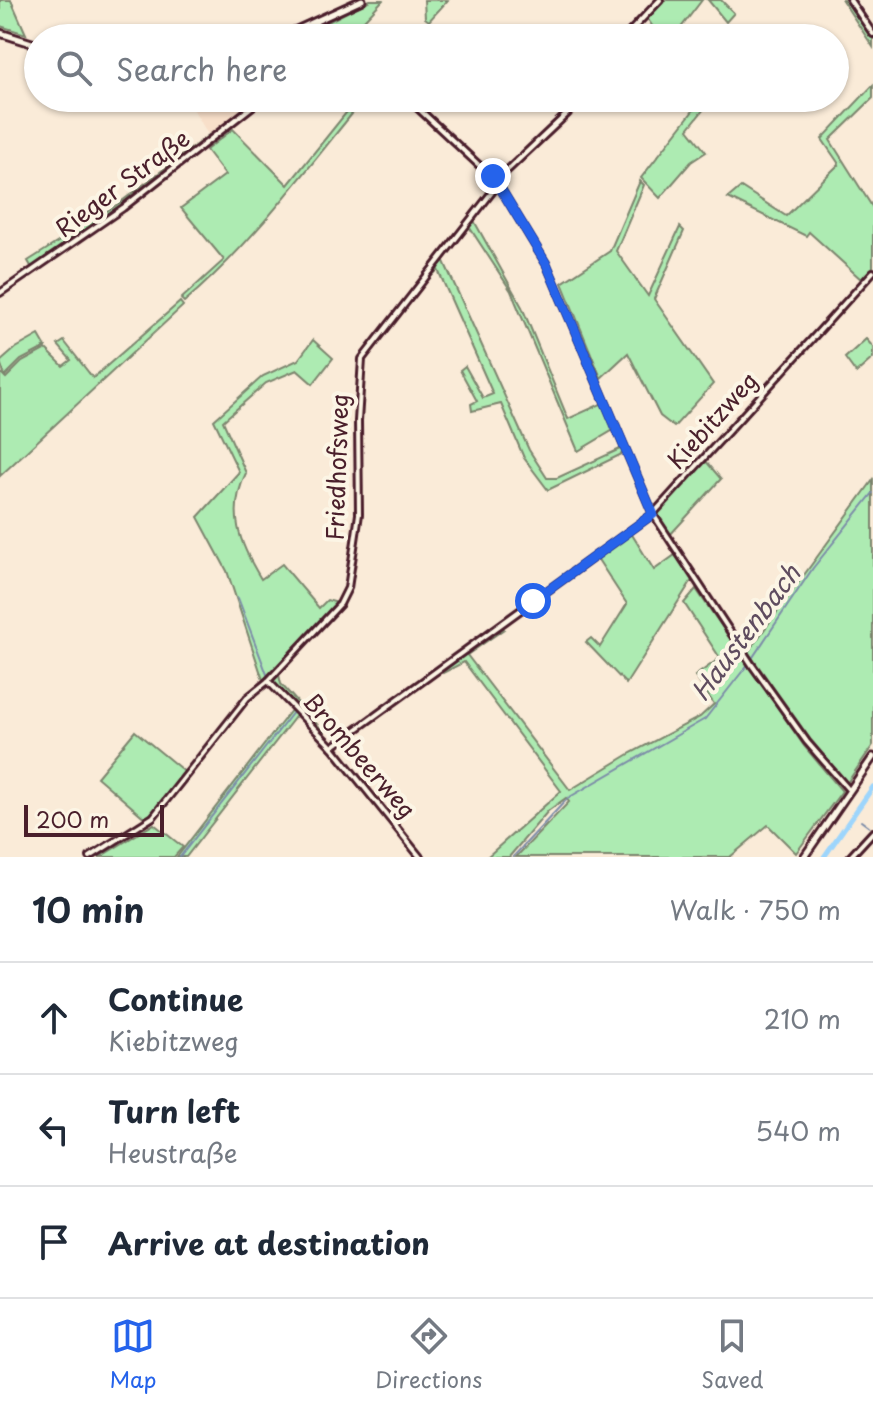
<!DOCTYPE html>
<html lang="en">
<head>
<meta charset="utf-8">
<style>
	:root { --surface:#fff; --page:#f2f2f3; --text:#1f2937; --muted:#747a83; --line:#e0e1e3; --accent:#2563eb }
	body { margin:0; font-family:"Playpen Sans",sans-serif; background:var(--page); color:var(--text) }
	.scale { position:absolute; left:24px; bottom:20px; width:140px; box-sizing:border-box; padding-left:8px; border:4px solid #4a1f2b; border-top:0; font-size:22px; line-height:28px; white-space:nowrap; color:#4a1f2b; -webkit-text-stroke:6px #fcf5e5; paint-order:stroke }
	.stop { position:absolute; width:24px; height:24px; margin:-18px; border:6px solid #2563eb; border-radius:50%; background:#fff }
	.stop.end { background:#2563eb; border-color:#fff; box-shadow:0 2px 8px #0008 }
	.list { margin:0; padding:0; list-style:none }
	h2 { display:flex; justify-content:space-between; align-items:center; height:104px; margin:0; padding:0 32px; font-size:34px }
	h2 small { font-size:26px; font-weight:400; color:var(--muted) }
	.list li { display:grid; grid-template-columns:52px 1fr auto; gap:24px; align-items:center; box-sizing:border-box; height:112px; padding:0 32px; border-top:2px solid var(--line) }
	.list b { display:block; font-size:30px; white-space:nowrap }
	.list p { margin:0; font-size:26px; white-space:nowrap; color:var(--muted) }
	.list em { font-size:26px; font-style:normal; color:var(--muted) }
	.icon { flex:none; width:44px; height:44px; fill:none; stroke:currentColor; stroke-width:2; stroke-linecap:round; stroke-linejoin:round }
	.map { position:relative; flex:none; width:873px; height:857px; overflow:hidden }
	.search { position:absolute; background:var(--surface); box-shadow:0 2px 6px #0004; left:24px; right:24px; top:24px; height:88px; display:flex; align-items:center; gap:20px; box-sizing:border-box; padding:0 28px; border-radius:44px; color:var(--muted); font-size:30px }
	.sheet { height:440px; background:var(--surface) }
	nav { display:flex; justify-content:space-around; align-items:center; box-sizing:border-box; height:112px; border-top:2px solid var(--line); background:var(--surface); font-size:22px; color:var(--muted) }
	nav a { display:grid; justify-items:center; gap:4px }
	nav .on { color:var(--accent) }
	.map>svg:first-child { display:block }
	.built { fill:#f8dfc9 }
	.green { fill:#adebb2; stroke:#7c856e; stroke-width:2 }
	.lines { fill:none; stroke-linecap:round; stroke-linejoin:round }
	.stream { stroke:#7c8ca8; stroke-width:2 }
	.canal { stroke:#9dd5fc; stroke-width:5 }
	.street-casing { stroke:#4a1f2b; stroke-width:10 }
	.secondary-casing { stroke:#4a1f2b; stroke-width:11 }
	.street { stroke:#fcf5e5; stroke-width:4 }
	.secondary { stroke:#fcf5e5; stroke-width:5 }
	.route { stroke:#2563eb; stroke-width:10 }
	.labels { text-anchor:middle; stroke-width:8; stroke-linejoin:round; paint-order:stroke }
	.street-label { font-size:24px; fill:#4a1f2b; stroke:#fcf5e5 }
	.water-label { font-size:26px; font-style:italic; fill:#5f4c5f; stroke:#fcf5e5 }
</style>
</head>
<body>
<div class="map">
<svg width="873" height="857" viewBox="0 0 873 857">
	<rect width="100%" height="100%" fill="#faebd8"/>
	<filter id="ink" filterUnits="userSpaceOnUse"><feTurbulence type="fractalNoise" baseFrequency=".0125" numOctaves="2"/><feDisplacementMap in="SourceGraphic" scale="16" xChannelSelector="R" yChannelSelector="G"/><feConvolveMatrix kernelMatrix="1 2 1 2 8 2 1 2 1" color-interpolation-filters="sRGB"/></filter>
	<g filter="url(#ink)">
		<polygon class="built" points="187,98 256,98 257,99 210,138"/>
		<g class="green">
			<polygon points="0,0 11,0 26,34 0,26"/>
			<polygon points="370,0 383,0 352,33 355,38 324,38 320,26"/>
			<polygon points="424,0 448,0 429,21 425,18"/>
			<polygon points="665,0 702,0 673,38 660,38 647,18"/>
			<polygon points="708,0 721,0 734,13 726,22"/>
			<polygon points="842,0 848,0 873,37 873,47"/>
			<polygon points="873,85 873,98 830,140 873,208 873,267 862,280 809,232 806,236 728,198 741,187 786,216 839,164 822,139"/>
			<path d="M 358,98 L 365,98 C 307,168 253,244 184,302 L 181,299 L 224,260 L 181,208 L 225,175 L 206,150 L 233,129 L 288,185 Z"/>
			<polygon points="703,98 712,99 688,129 706,152 691,162 660,198 641,178"/>
			<polygon points="209,135 210,138 76,240 32,268 28,261 118,204"/>
			<polygon points="640,181 644,185 616,251 648,296 680,227 684,231 654,299 713,384 674,427 660,416 628,353 601,378 562,283 610,251"/>
			<polygon points="473,219 522,307 568,419 603,403 615,429 578,451 511,291 468,225"/>
			<polygon points="442,257 529,450 547,478 557,478 622,448 624,453 548,490 524,458 501,404 472,411 471,404 477,401 460,370 465,366 483,398 493,394 438,270 414,292"/>
			<polygon points="180,302 183,306 0,476 0,372 6,378 22,362 46,349 63,366 71,360 58,345 64,341 93,378"/>
			<polygon points="39,335 46,347 21,360 5,376 0,362 16,348"/>
			<polygon points="866,339 873,347 873,358 856,373 845,358"/>
			<path d="M 313,340 L 333,358 L 313,384 L 297,370 L 266,383 L 223,421 L 246,473 C 227,512 239,543 261,579 L 282,564 L 319,608 L 327,600 L 338,603 L 263,680 L 227,571 L 198,517 L 239,472 L 214,420 L 263,376 L 298,360 Z"/>
			<polygon points="705,460 721,479 669,536 658,518 659,512"/>
			<polygon points="873,480 873,745 847,783 811,740 748,652"/>
			<polygon points="631,533 654,570 675,555 692,580 626,684 586,642 591,638 600,647 627,604 597,558"/>
			<polygon points="696,589 804,746 842,791 796,853 768,825 730,857 516,857 569,802 566,798 548,811 509,857 487,857 561,791 464,662 443,673 441,670 502,626 504,629 467,655 570,790 631,753 700,717 714,704 695,676 720,658 684,603"/>
			<polygon points="342,604 279,675 281,684 324,732 321,734 269,681"/>
			<polygon points="292,709 298,713 186,857 177,857"/>
			<polygon points="135,731 186,773 146,819 97,777"/>
			<polygon points="154,824 183,847 174,857 100,857"/>
		</g>
		<g class="lines">
			<g class="stream">
				<polyline points="238,598 268,677"/>
				<polyline points="272,681 297,707"/>
				<polyline points="861,821 869,827"/>
				<polyline points="180,857 294,711"/>
				<polyline points="513,857 568,798 705,719 749,663 813,568 873,493"/>
			</g>
			<polyline class="canal" points="824,857 873,787"/>
			<defs>
				<g id="street">
					<polyline points="850,0 873,34"/>
					<polyline points="316,24 322,38"/>
					<polyline points="624,38 660,0"/>
					<polyline points="407,98 496,181 547,265 653,514 752,665 807,742 849,790"/>
					<polyline points="0,293 123,208 263,98"/>
					<polyline points="268,681 332,747 420,857"/>
					<polyline points="332,747 653,514 873,272"/>
					<polyline points="90,857 153,817 247,698 268,681 340,604 348,588 359,514 358,421 362,359 496,187 496,181 568,113 579,98"/>
					<polyline points="850,857 873,832"/>
				</g>
				<g id="secondary">
					<polyline points="0,33 38,45"/>
					<polyline points="279,38 362,0"/>
					<polyline points="804,857 873,757"/>
				</g>
			</defs>
			<use href="#street" class="street-casing"/>
			<use href="#secondary" class="secondary-casing"/>
			<use href="#street" class="street"/>
			<use href="#secondary" class="secondary"/>
		</g>
	</g>
	<g class="lines" filter="url(#ink)">
		<polyline class="route" points="493,176 547,265 653,514 533,601"/>
	</g>
	<g class="labels">
		<g class="street-label">
			<text transform="translate(123 184) rotate(-37)" y="8">Rieger Straße</text>
			<text transform="translate(713 421) rotate(-48)" y="8">Kiebitzweg</text>
			<text transform="translate(338 467) rotate(-88)" y="8">Friedhofsweg</text>
			<text transform="translate(359 756) rotate(49)" y="8">Brombeerweg</text>
		</g>
		<g class="water-label">
			<text transform="translate(746 633) rotate(-53)" y="9">Haustenbach</text>
		</g>
	</g>
</svg>
<div class="scale">200 m</div>
<div class="stop" style="left:533px;top:601px"></div>
<div class="stop end" style="left:493px;top:176px"></div>
<div class="search"><svg class="icon" aria-label="search" viewBox="0 0 24 24"><circle cx="10" cy="10" r="6"/><path d="M15 15l6 6"/></svg>Search here</div>
</div>
<section class="sheet">
<h2>10 min<small>Walk · 750 m</small></h2>
<ul class="list">
<li><svg class="icon" aria-label="ahead" viewBox="0 0 24 24"><path d="M12 20V5M6 11l6-6 6 6"/></svg><div><b>Continue</b><p>Kiebitzweg</p></div><em>210 m</em></li>
<li><svg class="icon" aria-label="left" viewBox="0 0 24 24"><path d="M17 20v-9H6M10 6l-5 5 5 5"/></svg><div><b>Turn left</b><p>Heustraße</p></div><em>540 m</em></li>
<li><svg class="icon" aria-label="arrive" viewBox="0 0 24 24"><path d="M6 21V4h12l-3 4 3 4H6"/></svg><div><b>Arrive at destination</b></div></li>
</ul>
</section>
<nav>
<a class="on"><svg class="icon" aria-label="map" viewBox="0 0 24 24"><path d="M3 6l6-2 6 2 6-2v14l-6 2-6-2-6 2zM9 4v14M15 6v14"/></svg>Map</a>
<a><svg class="icon" aria-label="directions" viewBox="0 0 24 24"><path d="M12 3l9 9-9 9-9-9zM9 14v-3h6M13 9l2 2-2 2"/></svg>Directions</a>
<a><svg class="icon" aria-label="saved" viewBox="0 0 24 24"><path d="M7 4h10v16l-5-4-5 4z"/></svg>Saved</a>
</nav>
</body>
</html>
